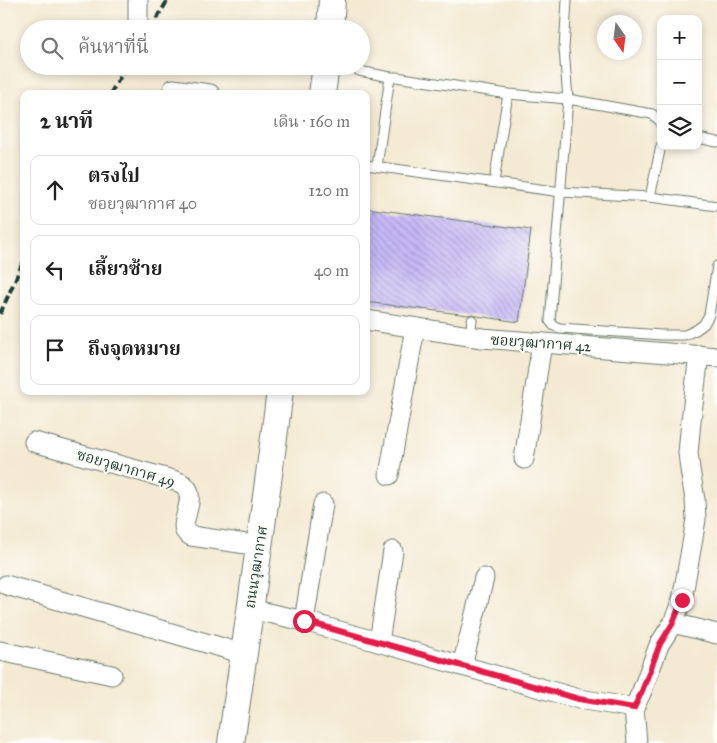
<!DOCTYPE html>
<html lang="th">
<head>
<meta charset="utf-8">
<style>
	:root { --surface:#fff; --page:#f2f2f2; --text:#222; --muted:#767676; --line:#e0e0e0 }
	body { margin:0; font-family:"IM FELL Great Primer","Noto Serif Thai",serif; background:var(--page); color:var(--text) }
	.controls { position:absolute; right:15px; top:15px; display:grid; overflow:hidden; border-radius:10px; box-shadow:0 2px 8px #0003 }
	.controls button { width:45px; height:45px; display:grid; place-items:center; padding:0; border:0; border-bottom:1px solid var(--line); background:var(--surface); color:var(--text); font:25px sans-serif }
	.compass { position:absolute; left:597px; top:15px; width:45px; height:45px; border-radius:50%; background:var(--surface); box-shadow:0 2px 8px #0003; rotate:166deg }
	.stop { position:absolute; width:15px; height:15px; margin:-11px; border:4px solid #e11d48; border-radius:50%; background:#fff }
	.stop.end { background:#e11d48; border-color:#fff; box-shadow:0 1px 5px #0008 }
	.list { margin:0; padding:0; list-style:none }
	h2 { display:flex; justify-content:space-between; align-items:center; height:65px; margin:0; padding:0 20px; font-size:21px }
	h2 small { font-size:16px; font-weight:400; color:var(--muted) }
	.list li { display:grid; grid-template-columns:32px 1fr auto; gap:15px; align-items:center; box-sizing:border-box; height:70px; margin:0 10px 10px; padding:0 10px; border:1px solid var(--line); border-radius:10px }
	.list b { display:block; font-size:19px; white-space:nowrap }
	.list p { margin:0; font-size:16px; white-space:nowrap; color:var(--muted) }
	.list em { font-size:16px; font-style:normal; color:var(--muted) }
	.icon { flex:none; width:28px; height:28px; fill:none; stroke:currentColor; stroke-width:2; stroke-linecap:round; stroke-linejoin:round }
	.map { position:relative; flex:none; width:717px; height:743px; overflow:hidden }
	.search { position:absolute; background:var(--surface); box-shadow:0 2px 8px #0003; left:20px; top:20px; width:350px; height:55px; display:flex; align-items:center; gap:12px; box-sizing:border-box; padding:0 18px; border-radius:28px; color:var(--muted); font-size:19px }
	.panel { position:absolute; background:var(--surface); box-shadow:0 2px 8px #0003; left:20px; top:90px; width:350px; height:305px; border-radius:10px }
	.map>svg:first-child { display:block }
	.building { fill:url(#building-back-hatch) }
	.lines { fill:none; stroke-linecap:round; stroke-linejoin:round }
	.lane-casing { stroke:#6a7a6c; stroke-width:11 }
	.street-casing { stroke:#6a7a6c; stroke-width:21 }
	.secondary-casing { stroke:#6a7a6c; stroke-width:28 }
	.lane { stroke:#fff; stroke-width:9 }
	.street { stroke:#fff; stroke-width:19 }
	.secondary { stroke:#fff; stroke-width:26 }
	.rail { stroke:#1f3d34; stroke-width:4; stroke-dasharray:8 4; stroke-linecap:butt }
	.route { stroke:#e11d48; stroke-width:6 }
	.labels { text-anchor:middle; stroke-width:4; stroke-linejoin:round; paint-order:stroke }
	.street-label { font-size:15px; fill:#1f3d34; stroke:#fdfcf7 }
</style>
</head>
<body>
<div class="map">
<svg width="717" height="743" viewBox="0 0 717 743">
	<defs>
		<pattern id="building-back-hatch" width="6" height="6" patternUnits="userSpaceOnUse" patternTransform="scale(1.25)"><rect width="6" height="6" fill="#c6b9f6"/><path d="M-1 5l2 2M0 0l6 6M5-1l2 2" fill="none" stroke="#a098c8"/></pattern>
	</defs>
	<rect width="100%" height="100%" fill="#fdfcf7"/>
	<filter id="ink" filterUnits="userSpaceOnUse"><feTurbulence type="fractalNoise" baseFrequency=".02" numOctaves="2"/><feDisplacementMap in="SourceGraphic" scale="10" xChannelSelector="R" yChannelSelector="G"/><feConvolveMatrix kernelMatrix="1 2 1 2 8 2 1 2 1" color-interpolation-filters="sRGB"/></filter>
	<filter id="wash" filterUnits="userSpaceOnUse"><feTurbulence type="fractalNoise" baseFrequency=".0096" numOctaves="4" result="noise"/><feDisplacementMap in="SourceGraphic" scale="20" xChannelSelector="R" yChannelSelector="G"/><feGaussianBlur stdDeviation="1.12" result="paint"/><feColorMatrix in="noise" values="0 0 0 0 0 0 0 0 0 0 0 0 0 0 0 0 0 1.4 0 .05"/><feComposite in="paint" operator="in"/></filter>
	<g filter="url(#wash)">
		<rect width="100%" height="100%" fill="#f4ead3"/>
		<g id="blocks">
			<polygon class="building" points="366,208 531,230 519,322 477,316 472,314 468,315 366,302"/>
		</g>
	</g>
	<g filter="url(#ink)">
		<use href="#blocks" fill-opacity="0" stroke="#6a7a6c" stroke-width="1"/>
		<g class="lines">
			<defs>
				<g id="lane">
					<polyline points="567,0 564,49 568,99 550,321 554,326 560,328 662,335 685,335 696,330 704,324 709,315 717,266"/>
					<polyline points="359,71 390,77"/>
					<polyline points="508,94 568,99 652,114 660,121 661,124"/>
					<polyline points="698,138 717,142"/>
					<polyline points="366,165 561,192 650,197 717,206"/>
					<polyline points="377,166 390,77 396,77 508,94 494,182"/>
					<polyline points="650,197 661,146"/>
					<polyline points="470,336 472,320"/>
				</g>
				<g id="street">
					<polyline points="138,0 138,21"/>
					<polyline points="173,89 210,94"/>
					<polyline points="366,320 482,338 717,357"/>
					<path d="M 34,442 L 169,479 C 173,480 180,482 184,485 C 198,496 180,521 185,531 C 187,534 189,535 191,536 L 260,546"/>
					<polyline points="524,459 542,343"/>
					<polyline points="389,475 415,328"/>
					<polyline points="6,585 244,654"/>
					<polyline points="250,609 304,621 579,699 634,708"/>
					<polyline points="304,621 323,504"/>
					<polyline points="673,623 717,634"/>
					<polyline points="379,642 393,551"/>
					<polyline points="0,651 112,675"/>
					<polyline points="462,666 484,578"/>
					<polyline points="637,743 634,708 642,691 659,645 673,623 682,600 693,538 696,519 695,500 690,469 688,453 691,421 699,355"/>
				</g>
				<g id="secondary">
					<polyline points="330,29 332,0"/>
					<polyline points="322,94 326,66"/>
					<path d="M 231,743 C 248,626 265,509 280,391"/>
				</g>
			</defs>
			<use href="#lane" class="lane-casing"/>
			<use href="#street" class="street-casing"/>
			<use href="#secondary" class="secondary-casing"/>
			<use href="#lane" class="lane"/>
			<use href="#street" class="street"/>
			<use href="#secondary" class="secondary"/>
			<g class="rail">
				<polyline points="150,29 168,0"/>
				<polyline points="110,94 127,66"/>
				<polyline points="0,314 24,260"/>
			</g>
		</g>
	</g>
	<g class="lines" filter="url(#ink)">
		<polyline class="route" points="304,621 579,699 634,708 642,691 660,644 673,623 682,600"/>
	</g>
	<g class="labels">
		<g class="street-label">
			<text transform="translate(541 343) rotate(4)" y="5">ซอยวุฒากาศ 42</text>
			<text transform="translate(126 468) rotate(16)" y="5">ซอยวุฒากาศ 49</text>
			<text transform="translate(256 567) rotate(-81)" y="5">ถนนวุฒากาศ</text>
		</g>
	</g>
</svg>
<div class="controls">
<button>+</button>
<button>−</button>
<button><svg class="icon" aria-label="layers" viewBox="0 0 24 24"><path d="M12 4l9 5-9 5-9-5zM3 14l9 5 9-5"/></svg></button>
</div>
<svg class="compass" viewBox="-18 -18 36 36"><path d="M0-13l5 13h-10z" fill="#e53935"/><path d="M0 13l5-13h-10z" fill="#767676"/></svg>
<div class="stop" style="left:304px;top:621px"></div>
<div class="stop end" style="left:682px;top:600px"></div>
<div class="search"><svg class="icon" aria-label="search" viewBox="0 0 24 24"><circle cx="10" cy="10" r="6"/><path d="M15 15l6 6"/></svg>ค้นหาที่นี่</div>
<section class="panel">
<h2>2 นาที<small>เดิน · 160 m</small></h2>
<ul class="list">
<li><svg class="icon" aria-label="ahead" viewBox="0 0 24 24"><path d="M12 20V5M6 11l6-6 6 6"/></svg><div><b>ตรงไป</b><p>ซอยวุฒากาศ 40</p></div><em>120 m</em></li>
<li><svg class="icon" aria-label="left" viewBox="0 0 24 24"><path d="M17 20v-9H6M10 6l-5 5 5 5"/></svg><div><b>เลี้ยวซ้าย</b></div><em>40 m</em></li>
<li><svg class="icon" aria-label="arrive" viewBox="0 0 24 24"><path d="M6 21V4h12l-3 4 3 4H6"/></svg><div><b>ถึงจุดหมาย</b></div></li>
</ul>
</section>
</div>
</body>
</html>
